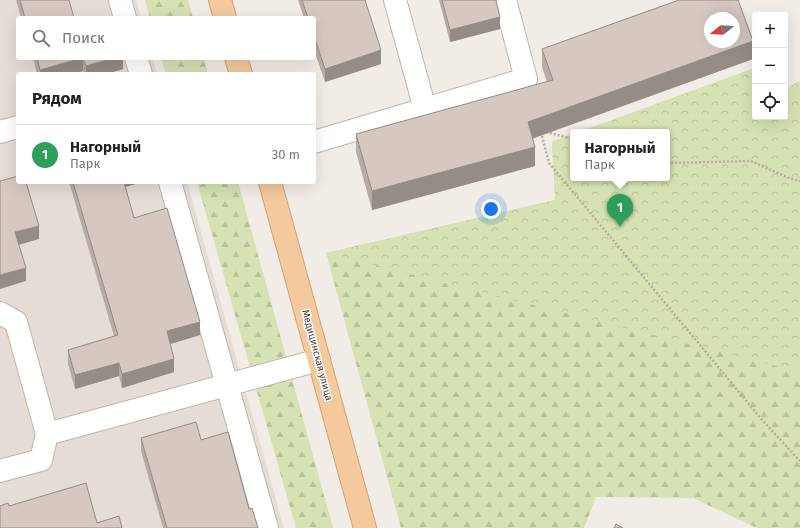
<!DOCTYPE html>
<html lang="ru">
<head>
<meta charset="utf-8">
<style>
	:root { --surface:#fff; --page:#f2f2f2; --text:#222; --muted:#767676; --line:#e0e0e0; --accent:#db2777 }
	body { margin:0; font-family:"Fira Sans",sans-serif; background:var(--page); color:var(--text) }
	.controls { position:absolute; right:12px; top:12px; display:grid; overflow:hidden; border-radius:4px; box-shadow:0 4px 16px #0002 }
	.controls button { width:36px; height:36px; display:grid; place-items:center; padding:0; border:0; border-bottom:1px solid var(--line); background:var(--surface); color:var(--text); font:20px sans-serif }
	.compass { position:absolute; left:704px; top:12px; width:36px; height:36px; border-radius:50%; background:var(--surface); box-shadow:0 4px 16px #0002; rotate:252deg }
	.you { position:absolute; left:491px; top:209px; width:14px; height:14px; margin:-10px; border:3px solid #fff; border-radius:50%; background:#1a73e8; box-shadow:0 0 0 6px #1a73e833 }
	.badge { display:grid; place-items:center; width:26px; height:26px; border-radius:50%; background:var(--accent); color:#fff; font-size:13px; font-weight:700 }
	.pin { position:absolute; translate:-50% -33px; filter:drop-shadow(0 1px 2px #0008) }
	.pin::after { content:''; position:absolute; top:21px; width:14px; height:12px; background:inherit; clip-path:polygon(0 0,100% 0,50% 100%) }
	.popup { position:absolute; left:570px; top:129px; width:100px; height:52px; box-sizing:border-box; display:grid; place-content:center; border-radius:4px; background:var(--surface); filter:drop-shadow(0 1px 3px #0005); font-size:13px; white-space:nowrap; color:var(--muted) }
	.popup b { font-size:15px; color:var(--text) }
	.popup::after { content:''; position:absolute; left:50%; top:100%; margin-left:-8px; border:8px solid transparent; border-top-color:var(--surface) }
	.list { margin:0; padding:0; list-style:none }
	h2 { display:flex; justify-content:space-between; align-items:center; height:52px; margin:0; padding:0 16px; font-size:17px }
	h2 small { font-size:13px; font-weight:400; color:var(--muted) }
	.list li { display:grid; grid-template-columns:26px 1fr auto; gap:12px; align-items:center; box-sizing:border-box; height:60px; padding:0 16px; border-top:1px solid var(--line) }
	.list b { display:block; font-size:15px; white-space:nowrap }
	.list p { margin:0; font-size:13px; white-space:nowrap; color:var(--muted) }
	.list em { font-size:13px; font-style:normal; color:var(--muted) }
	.icon { flex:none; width:22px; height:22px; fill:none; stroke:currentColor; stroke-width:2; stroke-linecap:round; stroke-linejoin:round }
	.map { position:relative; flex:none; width:800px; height:528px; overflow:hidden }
	.search { position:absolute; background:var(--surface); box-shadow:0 4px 16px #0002; left:16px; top:16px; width:300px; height:44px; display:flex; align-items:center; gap:10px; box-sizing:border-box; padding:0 14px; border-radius:4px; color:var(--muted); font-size:15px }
	.panel { position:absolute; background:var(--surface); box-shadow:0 4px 16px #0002; left:16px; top:72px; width:300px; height:112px; border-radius:4px }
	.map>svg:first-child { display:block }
	.residential { fill:#e5dcd5 }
	.forest { fill:url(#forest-firs) }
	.park { fill:url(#park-crowns) }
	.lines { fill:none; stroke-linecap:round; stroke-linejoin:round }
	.minor-casing { stroke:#bfb5ad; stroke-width:24 }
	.major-casing { stroke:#d7a26f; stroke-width:24 }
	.path { stroke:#bcaa9d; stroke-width:2.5; stroke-dasharray:2 2; stroke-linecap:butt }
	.minor { stroke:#fff; stroke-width:22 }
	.major { stroke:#f4c99d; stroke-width:22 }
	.wall { fill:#b7aca5 }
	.shaded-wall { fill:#958c86 }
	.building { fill:#d5c8c0; stroke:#958c86; fill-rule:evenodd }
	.labels { text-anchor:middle; stroke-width:3; stroke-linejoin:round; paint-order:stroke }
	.street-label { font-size:10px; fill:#433c36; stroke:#fff }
</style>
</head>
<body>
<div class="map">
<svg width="800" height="528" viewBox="0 0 800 528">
	<defs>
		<pattern id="forest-firs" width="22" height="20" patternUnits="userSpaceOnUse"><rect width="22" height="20" fill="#d6e2b3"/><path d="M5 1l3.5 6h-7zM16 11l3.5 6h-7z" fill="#b9c39b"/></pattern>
		<pattern id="park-crowns" width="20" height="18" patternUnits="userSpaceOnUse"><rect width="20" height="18" fill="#d6e2b3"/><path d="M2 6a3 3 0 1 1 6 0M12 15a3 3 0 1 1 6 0" fill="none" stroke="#b9c39b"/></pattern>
	</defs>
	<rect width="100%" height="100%" fill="#f1ece6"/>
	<polygon class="residential" points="0,0 136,0 141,18 18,18 18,58 152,58 157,74 18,74 18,182 187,182 284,528 0,528"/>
	<g class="forest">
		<polygon points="145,0 188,0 193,18 150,18"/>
		<polygon points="161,58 204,58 208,74 166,74"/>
		<polygon points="755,68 755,117 785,117 785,89 800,81 800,528 757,528 693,498 596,497 584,528 401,528 326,253 555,200 552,142 573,134 573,178 667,178 667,132 579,132"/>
		<polygon points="197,182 238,182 333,528 296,528"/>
	</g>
	<polygon class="park" points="755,68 755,117 785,117 785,89 800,81 800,372 326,253 555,200 552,142 573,134 573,178 667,178 667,132 579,132"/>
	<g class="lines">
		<defs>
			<g id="minor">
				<polyline points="120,0 125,18"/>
				<polyline points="395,0 425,109"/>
				<polyline points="136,58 141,74"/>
				<polyline points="0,132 18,127"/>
				<polyline points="314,142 526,79 505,0"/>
				<polyline points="170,182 267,528"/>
				<polyline points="0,313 16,322 47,434"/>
				<polyline points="0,471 41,460 47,434 319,360"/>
			</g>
			<g id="major">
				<polyline points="220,0 225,18"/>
				<polyline points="236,58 241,74"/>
				<polyline points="270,182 365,528"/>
			</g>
		</defs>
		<use href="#minor" class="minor-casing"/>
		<use href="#major" class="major-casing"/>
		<g class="path">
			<polyline points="541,132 549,163 763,421 800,461"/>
			<polyline points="546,132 573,139"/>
			<polyline points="667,163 751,161 791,179 800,181"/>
		</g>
		<use href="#minor" class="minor"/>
		<use href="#major" class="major"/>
	</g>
	<g class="wall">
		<polygon points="16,0 69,0 74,18 21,18"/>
		<polygon points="298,0 365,0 381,64 325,82 314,50 314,18 304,18"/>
		<polygon points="439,0 496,0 500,29 450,42"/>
		<polygon points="542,49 753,59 532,139 535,166 372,210 356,152 356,134 547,82 542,67"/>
		<polygon points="33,58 123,58 123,69 106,74 84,74 83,71 73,74 37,74"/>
		<polygon points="69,182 142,182 125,187 134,218 200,335 170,344 174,372 122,388 119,376 75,389 68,364 68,350 114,336"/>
		<polygon points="141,438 201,440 249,509 258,528 163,528 141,451"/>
	</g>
	<g class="shaded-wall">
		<polygon points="500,17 500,29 450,42 450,30"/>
		<polygon points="753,41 753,59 528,140 528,122"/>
		<polygon points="381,50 381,64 325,82 325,69"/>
		<polygon points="83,58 83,71 73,74 40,74 40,70"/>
		<polygon points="114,58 123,58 123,69 106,74 86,74 86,66"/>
		<polygon points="535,147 535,166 372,210 372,191"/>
		<polygon points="122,182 142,182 122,188"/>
		<polygon points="39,226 39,239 15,246 15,232"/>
		<polygon points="26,268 26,281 0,289 0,275"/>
		<polygon points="200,322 200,335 167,345 167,331"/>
		<polygon points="174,359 174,372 122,388 122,374"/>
		<polygon points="119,363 119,376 75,389 75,375"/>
	</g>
	<g class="building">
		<polygon points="20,0 69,0 74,18 25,18"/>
		<polygon points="302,0 365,0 381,50 325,69 314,36 314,18 308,18"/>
		<polygon points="442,0 496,0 500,17 450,30"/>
		<path d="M 679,0 L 738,0 L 753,41 L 528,122 L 535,147 L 372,191 L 356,134 L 553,80 L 542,49 ZM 710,18 L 734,18 L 734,42 L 710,42 Z"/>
		<polygon points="37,58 82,58 40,70"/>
		<polygon points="83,58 114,58 86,66"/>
		<polygon points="18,176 18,182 26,182 39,226 15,232 26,268 0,275 0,181"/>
		<polygon points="73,182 124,182 134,218 167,208 200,322 167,331 174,359 122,374 119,363 75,375 68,350 118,335"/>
		<polygon points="196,422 201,440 228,432 249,509 252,508 258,528 167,528 141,438"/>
		<polygon points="86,483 97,523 119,516 122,528 0,528 0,506 8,503 9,506"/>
		<polygon points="616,524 623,528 614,528"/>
	</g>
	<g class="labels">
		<g class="street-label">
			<text transform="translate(318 355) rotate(75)" y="4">Медицинская улица</text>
		</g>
	</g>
</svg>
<div class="controls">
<button>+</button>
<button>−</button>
<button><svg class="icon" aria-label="locate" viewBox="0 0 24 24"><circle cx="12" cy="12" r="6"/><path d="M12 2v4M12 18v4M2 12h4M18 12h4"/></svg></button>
</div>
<svg class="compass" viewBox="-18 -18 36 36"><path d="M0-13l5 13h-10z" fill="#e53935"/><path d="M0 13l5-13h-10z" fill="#767676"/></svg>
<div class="you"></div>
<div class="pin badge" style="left:620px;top:227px;background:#2e9e5b">1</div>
<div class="popup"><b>Нагорный</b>Парк</div>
<div class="search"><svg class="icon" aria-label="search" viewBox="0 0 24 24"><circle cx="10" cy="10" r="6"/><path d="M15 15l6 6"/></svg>Поиск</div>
<section class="panel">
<h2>Рядом<small></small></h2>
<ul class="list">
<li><span class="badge" style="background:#2e9e5b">1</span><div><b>Нагорный</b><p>Парк</p></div><em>30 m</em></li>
</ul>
</section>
</div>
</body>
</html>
